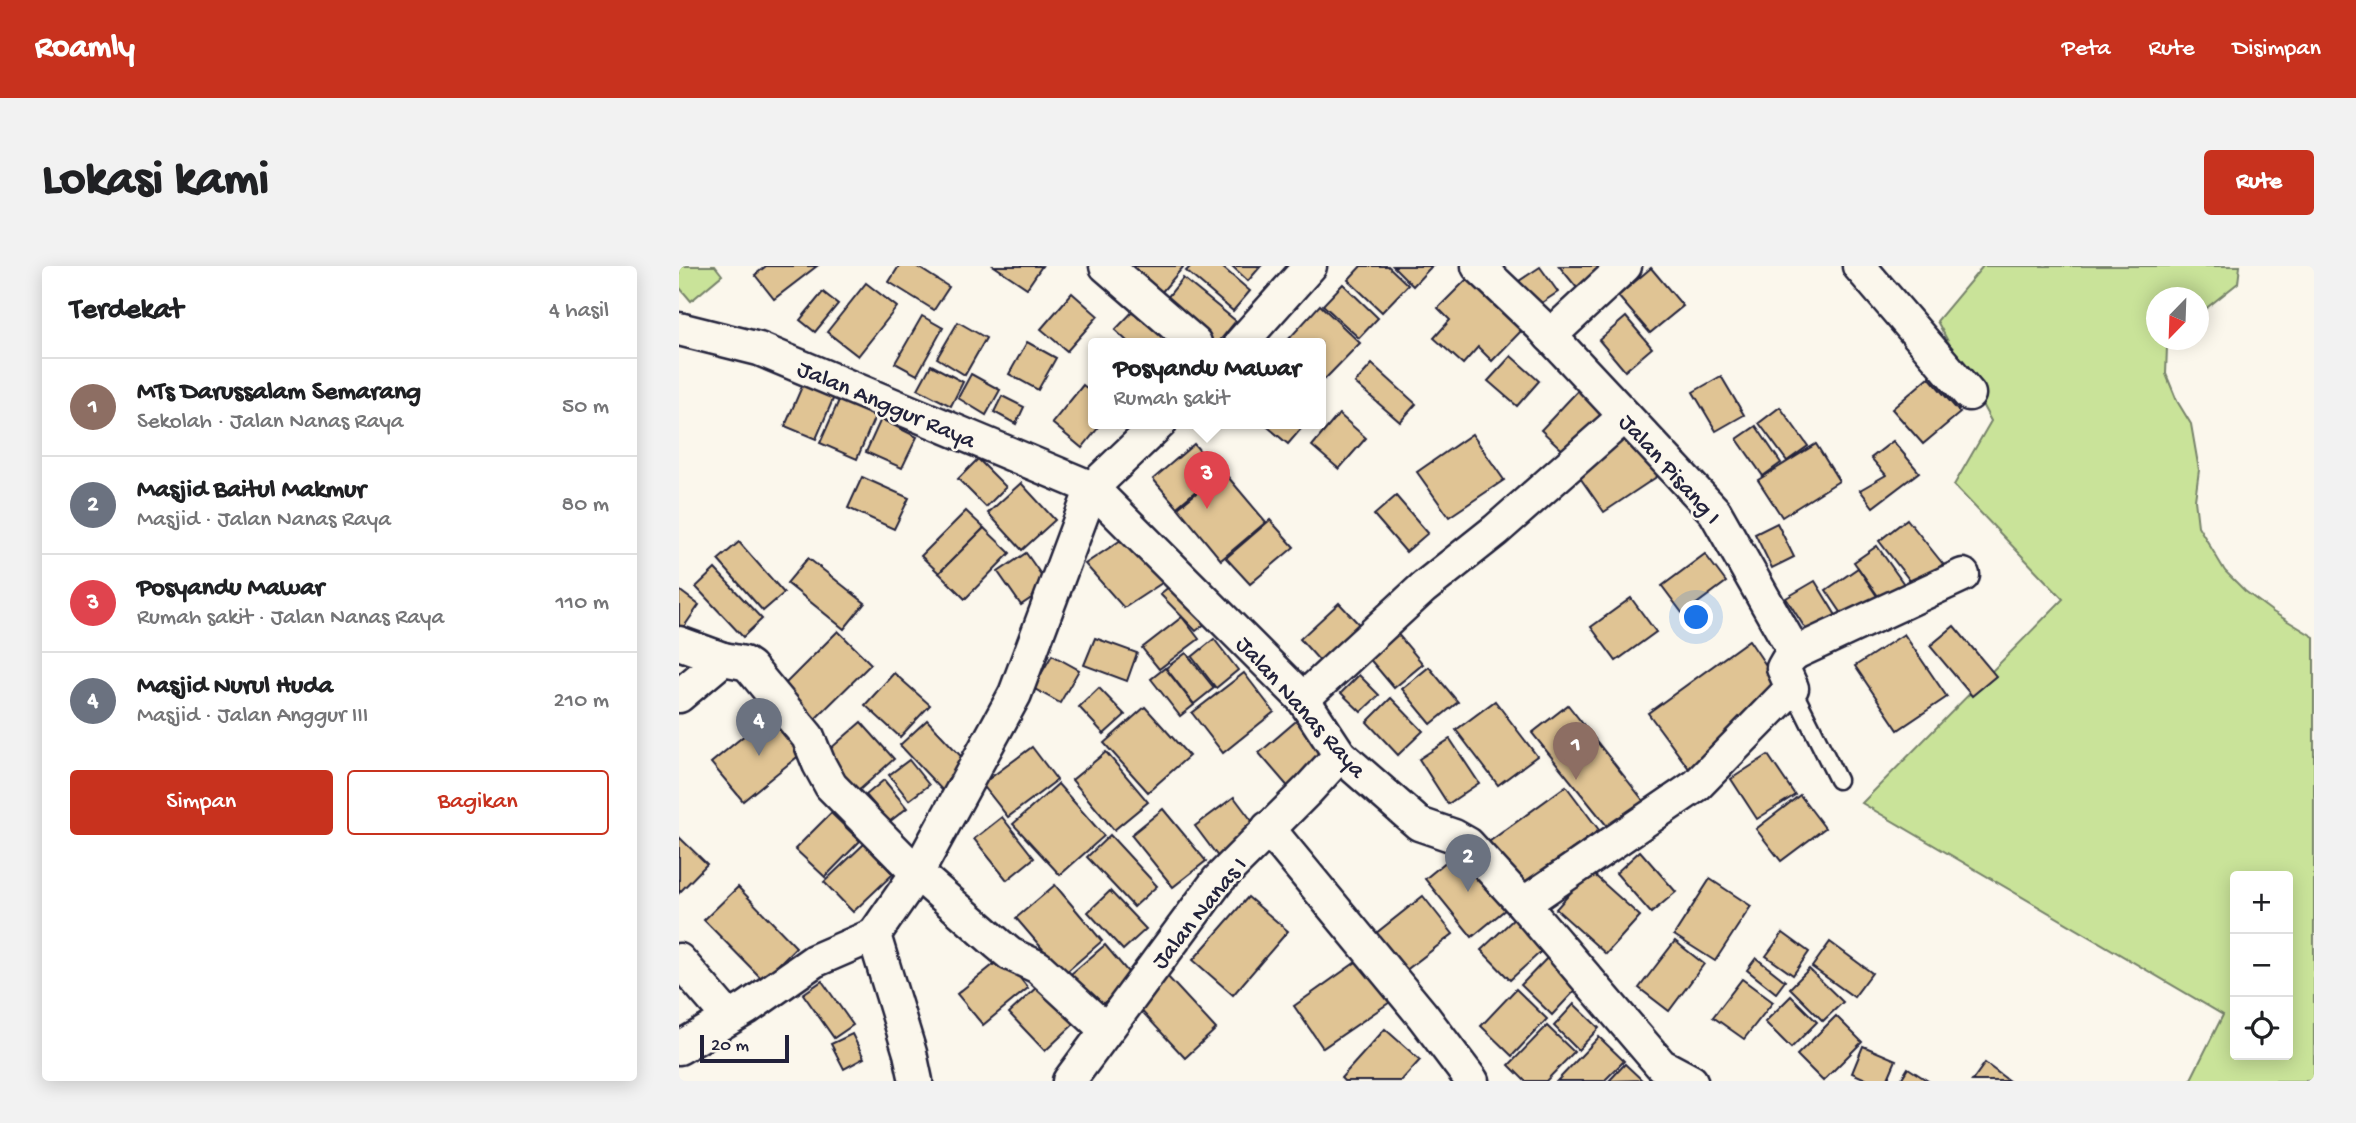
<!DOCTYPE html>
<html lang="id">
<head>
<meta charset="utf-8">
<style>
	:root { --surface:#fff; --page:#f2f2f2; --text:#202124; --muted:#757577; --line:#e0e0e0; --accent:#c8321e }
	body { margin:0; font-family:"Gochi Hand",sans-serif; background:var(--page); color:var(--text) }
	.controls { position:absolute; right:21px; bottom:21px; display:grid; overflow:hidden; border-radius:7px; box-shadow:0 4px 18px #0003 }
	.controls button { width:63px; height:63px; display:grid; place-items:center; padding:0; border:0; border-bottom:2px solid var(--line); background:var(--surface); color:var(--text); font:35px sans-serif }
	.compass { position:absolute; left:1467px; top:21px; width:63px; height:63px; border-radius:50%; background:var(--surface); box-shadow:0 4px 18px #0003; rotate:203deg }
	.scale { position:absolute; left:21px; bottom:18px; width:89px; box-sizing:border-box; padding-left:7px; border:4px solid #22223b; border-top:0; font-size:19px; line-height:24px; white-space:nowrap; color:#22223b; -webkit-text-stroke:5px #fbf7ec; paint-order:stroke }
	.you { position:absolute; left:1018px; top:352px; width:24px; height:24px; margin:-18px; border:5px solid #fff; border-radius:50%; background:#1a73e8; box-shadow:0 0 0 10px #1a73e833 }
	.badge { display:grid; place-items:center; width:46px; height:46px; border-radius:50%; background:var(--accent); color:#fff; font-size:23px; font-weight:700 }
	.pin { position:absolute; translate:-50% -58px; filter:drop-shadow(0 2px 4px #0008) }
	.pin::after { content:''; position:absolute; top:37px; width:24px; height:21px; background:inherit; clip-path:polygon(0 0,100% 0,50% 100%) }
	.popup { position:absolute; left:409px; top:72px; width:238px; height:91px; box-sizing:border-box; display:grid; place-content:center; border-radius:7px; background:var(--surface); filter:drop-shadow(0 2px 5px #0005); font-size:23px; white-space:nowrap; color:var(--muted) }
	.popup b { font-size:26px; color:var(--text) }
	.popup::after { content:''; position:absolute; left:50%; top:100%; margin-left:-14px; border:14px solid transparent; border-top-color:var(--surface) }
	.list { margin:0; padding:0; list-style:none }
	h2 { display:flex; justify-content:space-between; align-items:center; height:91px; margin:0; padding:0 28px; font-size:30px }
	h2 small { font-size:23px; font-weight:400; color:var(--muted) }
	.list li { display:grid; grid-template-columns:46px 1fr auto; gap:21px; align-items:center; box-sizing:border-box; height:98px; padding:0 28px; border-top:2px solid var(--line) }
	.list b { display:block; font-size:26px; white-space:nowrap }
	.list p { margin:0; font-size:23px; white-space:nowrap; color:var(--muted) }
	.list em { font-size:23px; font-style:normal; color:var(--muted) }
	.actions { display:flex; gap:14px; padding:21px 28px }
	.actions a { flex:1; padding:16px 0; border:2px solid var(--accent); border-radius:7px; text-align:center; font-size:24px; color:var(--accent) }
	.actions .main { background:var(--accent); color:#fff }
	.icon { flex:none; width:38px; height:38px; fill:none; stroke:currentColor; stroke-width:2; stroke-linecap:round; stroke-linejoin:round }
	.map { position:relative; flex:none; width:1635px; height:815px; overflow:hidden; border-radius:7px }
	header { display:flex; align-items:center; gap:42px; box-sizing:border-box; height:98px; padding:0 35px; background:var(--accent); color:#fff }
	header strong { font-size:33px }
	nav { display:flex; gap:38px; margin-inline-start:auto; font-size:24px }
	.intro { display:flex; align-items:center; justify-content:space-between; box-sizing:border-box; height:168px; padding:0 42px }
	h1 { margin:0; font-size:49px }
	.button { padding:18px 32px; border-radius:7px; background:var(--accent); color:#fff; font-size:24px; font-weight:700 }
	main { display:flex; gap:42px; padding:0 42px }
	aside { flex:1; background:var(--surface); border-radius:7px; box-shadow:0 4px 18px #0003 }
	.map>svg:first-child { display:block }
	.green { fill:#c9e399; stroke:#76826a; stroke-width:2; fill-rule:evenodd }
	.building { fill:#e0c494; stroke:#22223b; stroke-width:2 }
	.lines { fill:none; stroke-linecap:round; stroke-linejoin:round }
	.service-casing { stroke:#22223b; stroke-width:21 }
	.minor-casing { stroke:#22223b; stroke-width:37 }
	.service { stroke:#fbf7ec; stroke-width:16 }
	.minor { stroke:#fbf7ec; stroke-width:32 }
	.labels { text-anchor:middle; stroke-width:5; stroke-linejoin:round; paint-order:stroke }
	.street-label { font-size:24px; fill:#22223b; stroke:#fbf7ec }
</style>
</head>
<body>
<header>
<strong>Roamly</strong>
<nav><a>Peta</a><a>Rute</a><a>Disimpan</a></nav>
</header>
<div class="intro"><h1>Lokasi kami</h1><a class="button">Rute</a></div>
<main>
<aside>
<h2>Terdekat<small>4 hasil</small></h2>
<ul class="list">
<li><span class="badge" style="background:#8d6e63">1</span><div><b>MTs Darussalam Semarang</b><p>Sekolah · Jalan Nanas Raya</p></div><em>50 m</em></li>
<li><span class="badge" style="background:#6b7280">2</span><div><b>Masjid Baitul Makmur</b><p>Masjid · Jalan Nanas Raya</p></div><em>80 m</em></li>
<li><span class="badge" style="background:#e0444e">3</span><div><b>Posyandu Mawar</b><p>Rumah sakit · Jalan Nanas Raya</p></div><em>110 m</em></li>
<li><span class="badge" style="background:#6b7280">4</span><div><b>Masjid Nurul Huda</b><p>Masjid · Jalan Anggur III</p></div><em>210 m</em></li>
</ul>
<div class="actions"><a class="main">Simpan</a><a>Bagikan</a></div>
</aside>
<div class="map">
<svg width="1635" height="815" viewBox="0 0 1635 815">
	<rect width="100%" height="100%" fill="#fbf7ec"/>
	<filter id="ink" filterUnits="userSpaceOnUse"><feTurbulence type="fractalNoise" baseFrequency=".0143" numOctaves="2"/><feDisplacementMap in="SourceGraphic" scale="14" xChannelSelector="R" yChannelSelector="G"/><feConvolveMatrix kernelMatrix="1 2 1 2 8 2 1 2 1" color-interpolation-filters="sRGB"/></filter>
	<g filter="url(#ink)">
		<g class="green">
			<polygon points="0,0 36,0 43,9 12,35 0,21"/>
			<path d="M 1304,0 L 1561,0 L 1559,17 L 1520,48 L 1520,32 L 1478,32 L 1478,74 L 1494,74 L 1488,81 L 1487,108 L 1498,135 L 1512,158 L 1520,204 L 1516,234 L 1519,260 L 1546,305 L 1566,325 L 1594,346 L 1635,371 L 1635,815 L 1511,815 L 1544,749 L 1183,537 L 1384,333 L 1275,219 L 1312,155 L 1258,55 ZM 1556,610 L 1609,610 L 1609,789 L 1556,789 Z"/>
		</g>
		<g class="building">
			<polygon points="87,0 138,0 95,33 76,9"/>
			<polygon points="220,0 237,0 270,21 255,44 210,16"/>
			<polygon points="315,0 363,0 348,22"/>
			<polygon points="453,0 505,0 481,28 450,3"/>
			<polygon points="512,0 542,0 571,25 554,45 507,5"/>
			<polygon points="553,0 582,0 569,15"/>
			<polygon points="682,0 709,0 729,19 703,46 669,14"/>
			<polygon points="714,0 753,0 734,20"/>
			<polygon points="880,0 924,0 898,22"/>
			<polygon points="861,1 879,26 855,42 837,17"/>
			<polygon points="972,2 1004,40 971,67 939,30"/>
			<polygon points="792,9 846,61 813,95 799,81 784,98 755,72 771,54 759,42"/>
			<polygon points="504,12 557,55 539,77 530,77 483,38"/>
			<polygon points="187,17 218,41 179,90 148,66"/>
			<polygon points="664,18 699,52 680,72 644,39"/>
			<polygon points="144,26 159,38 136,66 121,54"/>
			<polygon points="393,27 419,50 388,85 362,63"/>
			<polygon points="463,36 507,77 450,77 436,64"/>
			<polygon points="641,39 681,77 646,113 642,109 642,77 607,76"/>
			<polygon points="243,50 264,62 238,109 216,97"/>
			<polygon points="947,51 973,82 946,105 920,74"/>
			<polygon points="279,56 307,72 286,109 258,92"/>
			<polygon points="348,76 377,92 359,124 330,108"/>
			<polygon points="832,90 860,115 838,140 809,115"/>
			<polygon points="693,98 737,138 721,156 676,117"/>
			<polygon points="252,99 284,116 272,140 239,123"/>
			<polygon points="292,108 321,124 307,149 279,132"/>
			<polygon points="1042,110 1065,149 1037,165 1014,126"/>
			<polygon points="1250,111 1281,147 1244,178 1213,143"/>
			<polygon points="907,116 939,146 893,193 862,164"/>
			<polygon points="124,118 155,131 137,173 106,160"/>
			<polygon points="404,119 414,127 414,157 423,157 403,182 373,157"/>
			<polygon points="323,130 345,141 337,158 315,146"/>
			<polygon points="161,132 197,148 178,193 141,177"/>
			<polygon points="1101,141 1129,180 1108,195 1080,157"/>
			<polygon points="660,148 687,172 660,203 633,180"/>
			<polygon points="202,153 238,171 223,202 187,186"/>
			<polygon points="584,157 627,157 609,178"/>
			<polygon points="1077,160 1102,197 1084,210 1058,173"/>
			<polygon points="793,168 825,214 770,251 738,206"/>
			<polygon points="951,169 979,210 925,246 897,206"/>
			<polygon points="1214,175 1240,206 1194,241 1181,224 1207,209 1192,192"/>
			<polygon points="515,178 539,206 498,241 474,213"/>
			<polygon points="1137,178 1160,215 1103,251 1079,214"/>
			<polygon points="299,193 327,221 307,241 279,213"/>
			<polygon points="544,205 587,256 542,294 499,242"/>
			<polygon points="183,211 230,232 215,263 169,242"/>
			<polygon points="342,217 376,254 343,284 309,247"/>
			<polygon points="717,230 749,267 727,286 695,249"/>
			<polygon points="287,245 305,262 260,307 242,290"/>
			<polygon points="1228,253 1264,298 1236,321 1200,275"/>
			<polygon points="591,254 615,281 571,318 547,292"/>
			<polygon points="1098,257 1115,291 1093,302 1076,268"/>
			<polygon points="305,262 331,287 286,333 260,307"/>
			<polygon points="454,266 492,311 445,342 406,298"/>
			<polygon points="60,276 105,327 84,345 39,294"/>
			<polygon points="1198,280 1227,321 1204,337 1175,296"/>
			<polygon points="347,287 370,320 342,339 319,306"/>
			<polygon points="1026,288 1047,316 1004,348 983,320"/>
			<polygon points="129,292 186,337 165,363 108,317"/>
			<polygon points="1179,302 1204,339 1172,361 1147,324"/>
			<polygon points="36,303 83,353 64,371 17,321"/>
			<polygon points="1136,315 1161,356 1133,373 1107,332"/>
			<polygon points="491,320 527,357 517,365 481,328"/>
			<polygon points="0,324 20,339 2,365 0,363"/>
			<polygon points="952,332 977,366 937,395 912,361"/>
			<polygon points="660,337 688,367 648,403 621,373"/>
			<polygon points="503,351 520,373 480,403 463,382"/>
			<polygon points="1275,360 1317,410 1293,430 1251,380"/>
			<polygon points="159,365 192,398 130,459 98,426"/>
			<polygon points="717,366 744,398 715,422 689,391"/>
			<polygon points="1225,368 1268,431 1219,464 1176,400"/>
			<polygon points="416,372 458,387 448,415 405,399"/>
			<polygon points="535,373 559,404 537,422 513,391"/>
			<polygon points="1070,374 1105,426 1011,504 969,447"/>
			<polygon points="507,387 535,422 515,438 487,402"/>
			<polygon points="373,389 400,404 381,437 354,422"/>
			<polygon points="750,401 779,436 752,458 723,423"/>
			<polygon points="486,402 515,439 501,450 472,413"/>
			<polygon points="215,407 251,439 221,471 186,439"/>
			<polygon points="565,407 595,446 544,487 513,447"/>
			<polygon points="680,409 700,429 682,446 662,427"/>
			<polygon points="420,422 446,449 425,468 400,441"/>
			<polygon points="712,432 744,465 719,489 688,456"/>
			<polygon points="816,435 858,490 819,519 777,464"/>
			<polygon points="889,439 967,538 932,565 853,467"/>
			<polygon points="466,441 510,490 469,526 425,477"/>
			<polygon points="96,444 128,483 64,535 32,497"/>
			<polygon points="623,450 654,485 611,523 580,487"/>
			<polygon points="248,454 292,501 265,526 221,479"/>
			<polygon points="182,456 215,493 176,528 143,490"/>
			<polygon points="771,473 800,517 769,538 740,493"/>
			<polygon points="353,481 378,514 329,551 303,518"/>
			<polygon points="427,486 469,536 435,564 393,514"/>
			<polygon points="1089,489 1116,529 1078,553 1052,513"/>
			<polygon points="230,494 250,519 230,534 210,509"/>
			<polygon points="205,514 228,542 210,556 187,529"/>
			<polygon points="379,518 425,570 381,609 334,558"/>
			<polygon points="887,520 920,564 840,622 807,578"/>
			<polygon points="1121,529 1146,562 1102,595 1077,563"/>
			<polygon points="555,531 579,563 540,592 516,560"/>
			<polygon points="484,543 527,595 494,621 452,569"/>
			<polygon points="152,547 181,575 146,611 116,583"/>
			<polygon points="323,551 355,592 328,614 295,573"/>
			<polygon points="431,569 478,620 455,641 408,591"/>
			<polygon points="0,571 28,598 0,627"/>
			<polygon points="185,578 214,608 174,646 145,616"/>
			<polygon points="785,581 833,638 793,671 746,613"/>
			<polygon points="961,585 997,626 972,647 937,607"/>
			<polygon points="911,605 961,650 927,688 877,643"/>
			<polygon points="1031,613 1072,640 1036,695 995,669"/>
			<polygon points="376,619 423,675 385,708 337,652"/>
			<polygon points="59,621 117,681 84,714 25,654"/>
			<polygon points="431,625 467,663 444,684 409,646"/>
			<polygon points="744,630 774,668 726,705 696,668"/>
			<polygon points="569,631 609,665 554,729 514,694"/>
			<polygon points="838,650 867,681 831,714 802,684"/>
			<polygon points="1104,667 1130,686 1114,709 1087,690"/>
			<polygon points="996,675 1025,698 990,745 960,722"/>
			<polygon points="1151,676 1193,707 1175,731 1133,701"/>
			<polygon points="426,679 454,712 414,746 386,713"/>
			<polygon points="687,689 717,732 644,782 615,740"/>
			<polygon points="871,689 902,718 873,749 842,719"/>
			<polygon points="324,691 349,722 304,759 278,728"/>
			<polygon points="1077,692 1106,715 1097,727 1068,704"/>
			<polygon points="1130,703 1164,736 1144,755 1111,722"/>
			<polygon points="488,710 537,763 506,792 457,739"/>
			<polygon points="1063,713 1094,736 1065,773 1034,751"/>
			<polygon points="143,715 174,759 155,772 124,728"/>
			<polygon points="360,719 396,757 366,785 330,747"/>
			<polygon points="837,723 868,753 833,790 802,760"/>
			<polygon points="1112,730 1138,756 1112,782 1086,756"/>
			<polygon points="895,738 920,762 899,784 875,760"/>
			<polygon points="1157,750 1183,776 1144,815 1118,789"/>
			<polygon points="868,760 895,786 867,815 846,815 830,799"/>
			<polygon points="706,763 741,794 722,815 665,815 662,812"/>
			<polygon points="173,768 185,792 165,803 152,778"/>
			<polygon points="920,771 945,795 925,815 878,815"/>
			<polygon points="1184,780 1217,794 1208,815 1191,815 1173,807"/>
			<polygon points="1306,797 1330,815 1293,815"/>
			<polygon points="946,798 963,814 930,815"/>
			<polygon points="1229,802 1249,815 1221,815"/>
		</g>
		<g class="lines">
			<defs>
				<polyline id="service" points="1113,422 1159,514"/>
				<g id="minor">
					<polyline points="427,0 516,77"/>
					<polyline points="799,0 862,60 1036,246 1116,387 1108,395 1104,402 1113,422 1018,519 844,638"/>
					<polyline points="1180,0 1290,128"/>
					<polyline points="0,63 80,83 413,222 624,433 661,489 740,558 775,570 789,578 844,638 982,799 1012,815"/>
					<polyline points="871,70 946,0"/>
					<polyline points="562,77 631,0"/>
					<polyline points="0,377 44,393"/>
					<polyline points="1116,387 1284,309"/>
					<polyline points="0,430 44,393 65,397 71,401 129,471 140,498 152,520 238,607 319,678 331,688 359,701 427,764"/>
					<polyline points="624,433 744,322 817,264 946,150"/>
					<polyline points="589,562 744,750 793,815"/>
					<polyline points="0,694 50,752"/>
					<polyline points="0,782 68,742 135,695 195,669"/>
					<polyline points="237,815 231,787 195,669 238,607 336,428 413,222 481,157"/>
					<polyline points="390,815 539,614 629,524 661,489"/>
				</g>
			</defs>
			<use href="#service" class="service-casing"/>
			<use href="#minor" class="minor-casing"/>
			<use href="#service" class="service"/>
			<use href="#minor" class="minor"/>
		</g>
	</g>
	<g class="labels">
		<g class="street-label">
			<text transform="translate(208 137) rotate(23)" y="8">Jalan Anggur Raya</text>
			<text transform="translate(992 202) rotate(48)" y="8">Jalan Pisang I</text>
			<text transform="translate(623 440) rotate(48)" y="8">Jalan Nanas Raya</text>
			<text transform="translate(519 646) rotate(-51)" y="8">Jalan Nanas I</text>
		</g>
	</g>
</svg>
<div class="controls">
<button>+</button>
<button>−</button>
<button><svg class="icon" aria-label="locate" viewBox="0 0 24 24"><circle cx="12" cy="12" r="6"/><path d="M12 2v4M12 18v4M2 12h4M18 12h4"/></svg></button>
</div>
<svg class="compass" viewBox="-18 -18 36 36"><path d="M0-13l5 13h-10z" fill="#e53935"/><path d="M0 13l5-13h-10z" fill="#757577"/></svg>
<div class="scale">20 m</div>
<div class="you"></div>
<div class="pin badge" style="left:897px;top:514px;background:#8d6e63">1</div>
<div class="pin badge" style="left:789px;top:626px;background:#6b7280">2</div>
<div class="pin badge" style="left:528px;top:243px;background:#e0444e">3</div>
<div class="popup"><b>Posyandu Mawar</b>Rumah sakit</div>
<div class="pin badge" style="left:80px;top:490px;background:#6b7280">4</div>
</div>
</main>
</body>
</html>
